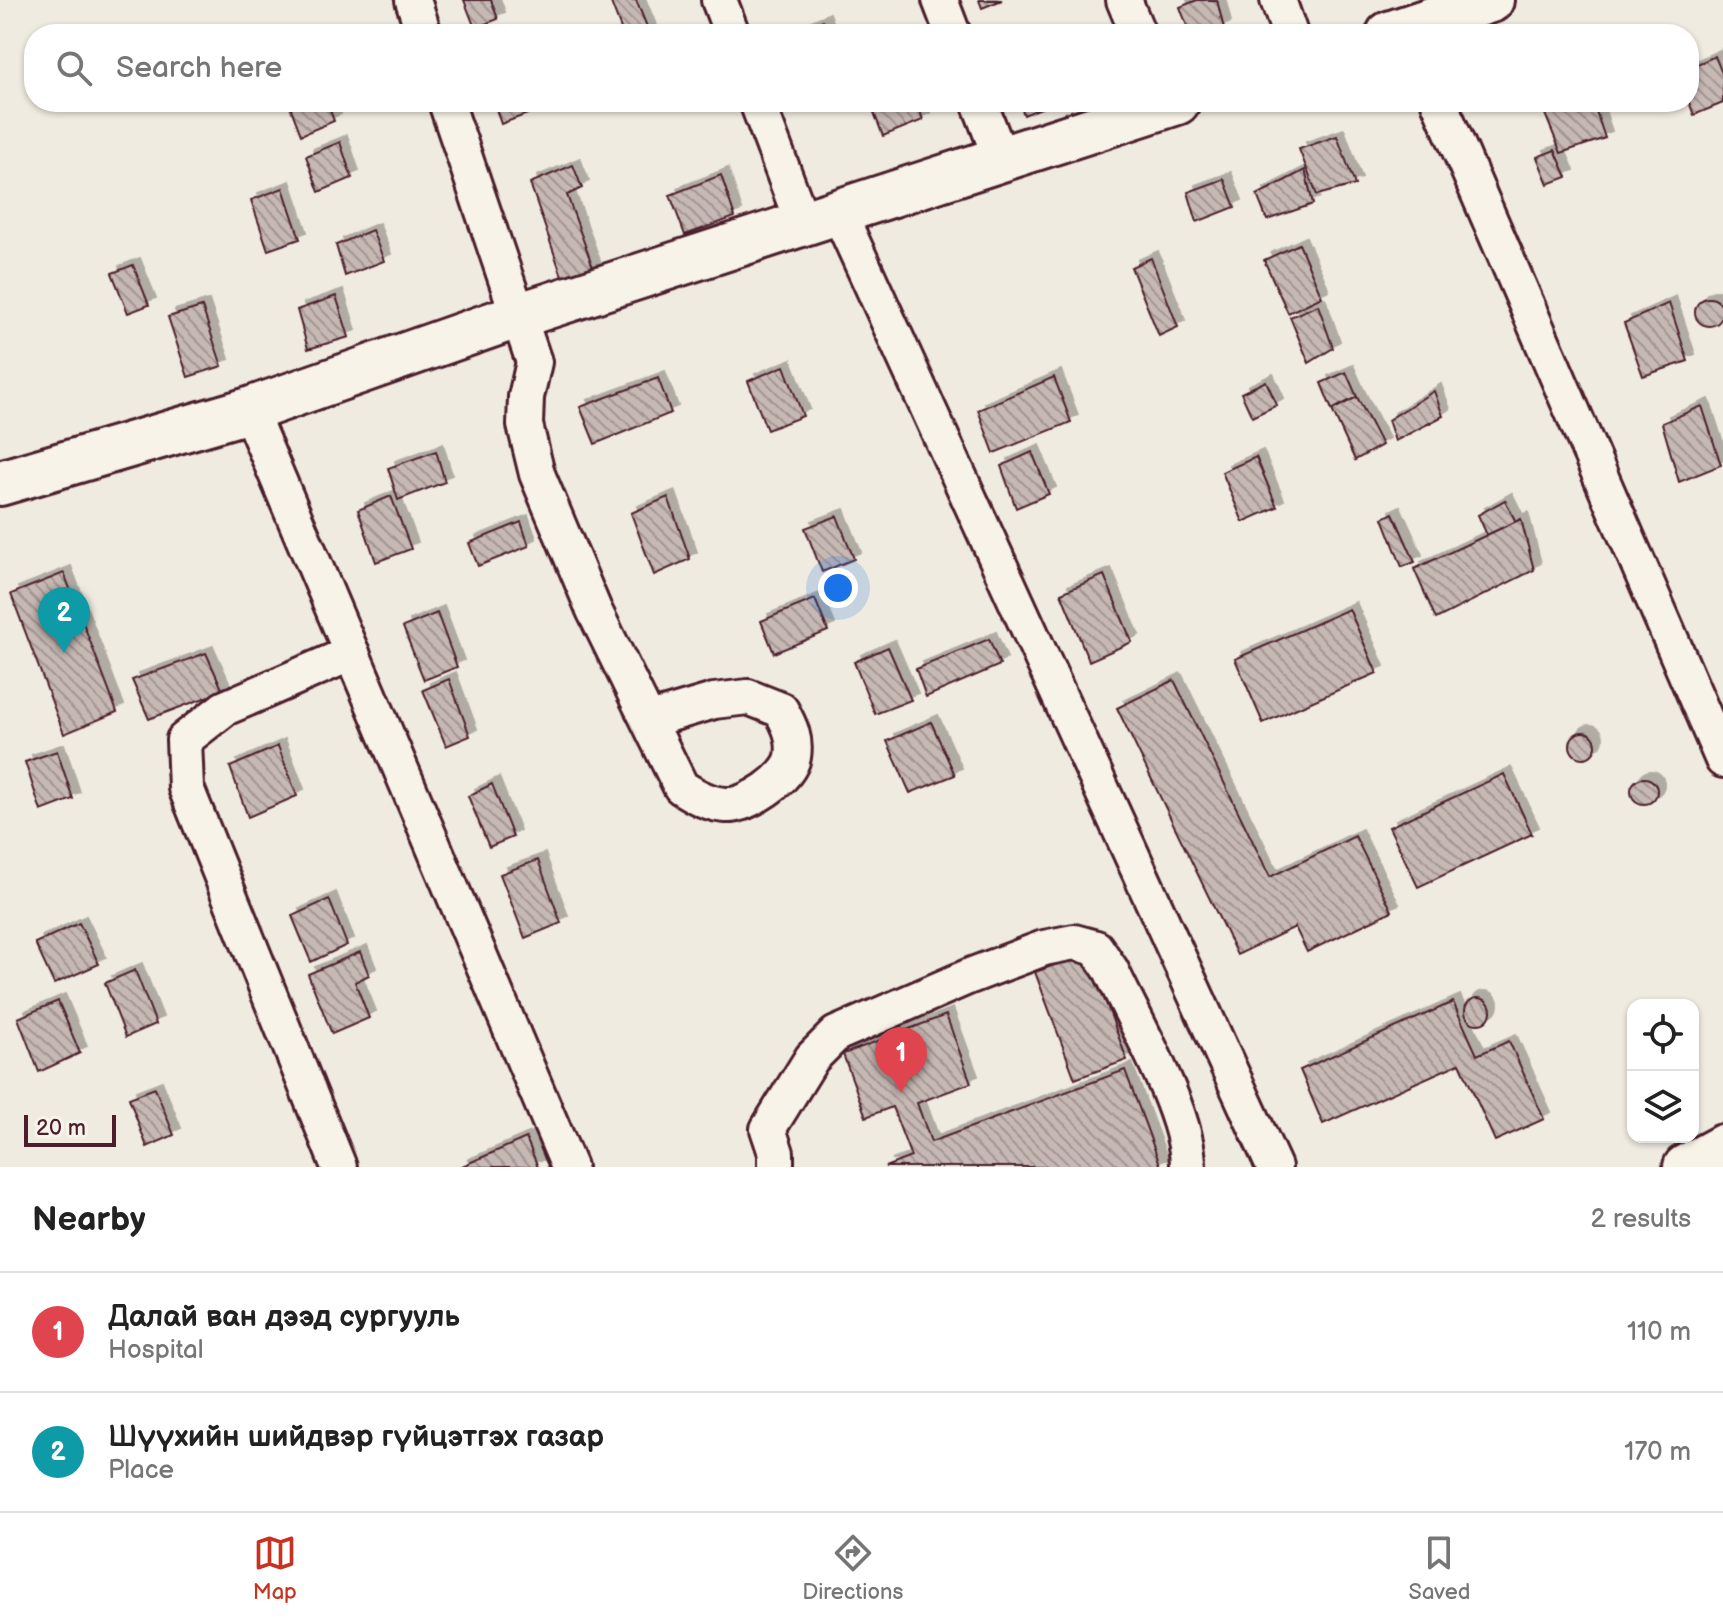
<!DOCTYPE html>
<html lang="en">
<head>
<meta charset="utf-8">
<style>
	:root { --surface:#fff; --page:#f2f2f2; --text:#222; --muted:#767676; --line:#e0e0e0; --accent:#c8321e }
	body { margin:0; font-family:"Balsamiq Sans",sans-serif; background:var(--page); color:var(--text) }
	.controls { position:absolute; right:24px; bottom:24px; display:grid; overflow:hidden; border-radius:16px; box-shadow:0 2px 6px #0004 }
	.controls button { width:72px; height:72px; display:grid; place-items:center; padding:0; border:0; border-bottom:2px solid var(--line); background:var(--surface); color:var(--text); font:40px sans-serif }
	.scale { position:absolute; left:24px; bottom:20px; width:92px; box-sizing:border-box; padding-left:8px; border:4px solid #4a1f2b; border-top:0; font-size:22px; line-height:28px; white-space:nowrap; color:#4a1f2b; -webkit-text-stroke:6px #f7f3e8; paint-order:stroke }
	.you { position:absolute; left:838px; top:588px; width:28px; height:28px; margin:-20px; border:6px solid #fff; border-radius:50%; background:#1a73e8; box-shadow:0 0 0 12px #1a73e833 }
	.badge { display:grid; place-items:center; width:52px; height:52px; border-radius:50%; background:var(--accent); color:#fff; font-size:26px; font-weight:700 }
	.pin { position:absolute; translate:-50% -66px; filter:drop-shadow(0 2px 4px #0008) }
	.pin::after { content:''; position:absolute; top:42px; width:28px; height:24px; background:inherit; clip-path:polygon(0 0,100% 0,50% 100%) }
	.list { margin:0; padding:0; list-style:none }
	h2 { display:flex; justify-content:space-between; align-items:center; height:104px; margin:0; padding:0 32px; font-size:34px }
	h2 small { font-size:26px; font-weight:400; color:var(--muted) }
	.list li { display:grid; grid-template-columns:52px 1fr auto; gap:24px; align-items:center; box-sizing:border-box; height:120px; padding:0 32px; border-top:2px solid var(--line) }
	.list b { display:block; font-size:30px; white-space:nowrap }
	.list p { margin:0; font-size:26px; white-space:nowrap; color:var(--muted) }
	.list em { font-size:26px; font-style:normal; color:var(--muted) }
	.icon { flex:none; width:44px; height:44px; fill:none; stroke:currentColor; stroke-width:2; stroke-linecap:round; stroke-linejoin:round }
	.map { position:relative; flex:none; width:1723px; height:1167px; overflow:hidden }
	.search { position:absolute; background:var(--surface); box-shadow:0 2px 6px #0004; left:24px; right:24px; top:24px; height:88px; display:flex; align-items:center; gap:20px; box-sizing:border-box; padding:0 28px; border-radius:32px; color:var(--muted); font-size:30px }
	.sheet { height:344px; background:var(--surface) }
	nav { display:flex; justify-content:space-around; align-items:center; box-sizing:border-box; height:112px; border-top:2px solid var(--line); background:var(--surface); font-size:22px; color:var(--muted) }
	nav a { display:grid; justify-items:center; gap:4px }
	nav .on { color:var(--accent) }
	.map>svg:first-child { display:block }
	.building { fill:url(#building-back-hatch); stroke:#4a1f2b; stroke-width:2; filter:url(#shadow) }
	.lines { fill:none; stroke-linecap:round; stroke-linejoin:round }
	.minor-casing { stroke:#4a1f2b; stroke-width:40 }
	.major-casing { stroke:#4a1f2b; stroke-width:50 }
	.minor { stroke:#f7f3e8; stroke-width:34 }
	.major { stroke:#f7f3e8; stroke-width:44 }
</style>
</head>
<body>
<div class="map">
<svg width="1723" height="1167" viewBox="0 0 1723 1167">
	<defs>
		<pattern id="building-back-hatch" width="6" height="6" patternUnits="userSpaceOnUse" patternTransform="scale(2)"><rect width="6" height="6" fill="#c6b8b3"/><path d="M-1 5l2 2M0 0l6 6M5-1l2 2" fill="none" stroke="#a39592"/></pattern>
		<filter id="shadow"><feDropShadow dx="7" dy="-7" stdDeviation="0" flood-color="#0004"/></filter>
	</defs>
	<rect width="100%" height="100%" fill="#f0ebe0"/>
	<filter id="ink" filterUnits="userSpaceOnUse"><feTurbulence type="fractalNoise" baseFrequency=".0125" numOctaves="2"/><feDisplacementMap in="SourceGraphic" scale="16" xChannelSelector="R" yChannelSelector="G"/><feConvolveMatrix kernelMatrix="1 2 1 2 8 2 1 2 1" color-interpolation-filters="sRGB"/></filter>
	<g filter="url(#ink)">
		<g class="building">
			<polygon points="464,0 491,0 498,19 475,28"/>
			<polygon points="610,0 636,0 650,34 623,34"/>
			<polygon points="979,0 1002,0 982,8"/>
			<polygon points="1197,0 1217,0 1224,29 1212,34 1190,34 1180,7"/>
			<polygon points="823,20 828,34 790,34"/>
			<polygon points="1715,56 1723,76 1723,103 1694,115 1689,102 1689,68"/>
			<polygon points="301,102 327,102 334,121 301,135 290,106"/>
			<polygon points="497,102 559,102 501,124 494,103"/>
			<polygon points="870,102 917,102 923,120 883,136"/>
			<polygon points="1019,102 1053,102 1054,103 1024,115"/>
			<polygon points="1546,102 1593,102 1605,138 1561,153 1541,104"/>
			<polygon points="1337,136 1355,185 1317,195 1299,149"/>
			<polygon points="340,142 352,178 319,192 306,156"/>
			<polygon points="1555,150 1567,177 1548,184 1537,157"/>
			<polygon points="573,165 582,188 567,195 595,273 565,285 530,183"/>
			<polygon points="1305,170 1313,204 1267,220 1257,195"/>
			<polygon points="721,175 735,217 685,235 670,195"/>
			<polygon points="1224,179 1235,207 1197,222 1188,192"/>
			<polygon points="283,188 300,239 268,250 251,200"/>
			<polygon points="372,230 384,261 345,276 336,245"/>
			<polygon points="1299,244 1322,297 1288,313 1264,260"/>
			<polygon points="1151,258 1178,327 1159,336 1131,267"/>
			<polygon points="133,265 149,305 128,313 112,273"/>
			<polygon points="336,296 349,337 308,349 297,310"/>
			<circle cx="1709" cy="312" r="14"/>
			<polygon points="1669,303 1688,361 1643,376 1624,323"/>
			<polygon points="1318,305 1333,348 1309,363 1290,317"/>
			<polygon points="202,307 222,366 188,377 168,317"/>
			<polygon points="784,366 803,416 767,430 748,381"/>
			<polygon points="1346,372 1357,397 1332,410 1321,383"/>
			<polygon points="1054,377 1071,422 994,453 978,410"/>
			<polygon points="658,378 671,413 595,444 580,407"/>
			<polygon points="1266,381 1277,405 1252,417 1241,393"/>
			<polygon points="1434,391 1443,416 1395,441 1388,420"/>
			<polygon points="1357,397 1382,445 1355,460 1332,410"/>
			<polygon points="1702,406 1721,465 1679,482 1662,423"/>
			<polygon points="436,451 445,482 398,500 388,468"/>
			<polygon points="1032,452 1049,494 1016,508 1001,466"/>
			<polygon points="1256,457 1277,507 1243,522 1222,472"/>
			<polygon points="391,496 411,549 376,562 358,510"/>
			<polygon points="668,497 690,559 654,575 631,513"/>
			<polygon points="1505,500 1516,522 1487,535 1478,515"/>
			<polygon points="1393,513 1415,562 1402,567 1383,518"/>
			<polygon points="837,516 854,559 822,572 805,528"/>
			<polygon points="1521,519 1534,570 1436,619 1414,569"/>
			<polygon points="521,522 529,546 478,566 469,543"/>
			<polygon points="64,573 117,712 64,734 11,594"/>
			<polygon points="1104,575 1132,642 1089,661 1061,593"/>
			<polygon points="815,599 828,631 774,653 761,621"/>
			<polygon points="1349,609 1377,673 1263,723 1235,659"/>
			<polygon points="437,613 457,667 424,680 403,627"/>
			<polygon points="989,639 1000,665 926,697 916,669"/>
			<polygon points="888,647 911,700 875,714 854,662"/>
			<polygon points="206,653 223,691 149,719 132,680"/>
			<polygon points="449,679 470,736 446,746 423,690"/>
			<polygon points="1174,680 1270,877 1355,836 1392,911 1307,952 1295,927 1237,955 1117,708"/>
			<polygon points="931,722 955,775 910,793 887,741"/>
			<circle cx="1583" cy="745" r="13"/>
			<polygon points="278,746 297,796 248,817 230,767"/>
			<polygon points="57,751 73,799 41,811 25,762"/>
			<polygon points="1504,774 1532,834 1418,887 1389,827"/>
			<circle cx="1644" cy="791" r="13"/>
			<polygon points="492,784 513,837 489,847 468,796"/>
			<polygon points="538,860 561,923 525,938 500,874"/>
			<polygon points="329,899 347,945 311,962 292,916"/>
			<polygon points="79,923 99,964 54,984 35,943"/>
			<polygon points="360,952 369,975 355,982 369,1018 332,1034 308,974"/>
			<polygon points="1088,953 1127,1060 1075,1079 1035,972"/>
			<polygon points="135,970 156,1024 126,1037 105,983"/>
			<circle cx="1478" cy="1011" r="13"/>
			<polygon points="58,1001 80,1053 39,1072 18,1018"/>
			<polygon points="1453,1002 1477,1055 1509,1041 1544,1119 1495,1141 1460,1063 1323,1124 1300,1070"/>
			<polygon points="946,1015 971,1083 917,1103 931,1142 1125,1070 1161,1167 885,1167 911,1157 892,1107 866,1117 843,1054"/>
			<polygon points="155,1088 174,1135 147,1147 129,1098"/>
			<polygon points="526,1138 538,1167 460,1167"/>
		</g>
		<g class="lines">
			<defs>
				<g id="minor">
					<polyline points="413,0 424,34"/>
					<polyline points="719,0 732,34"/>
					<polyline points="940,0 953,34"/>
					<polyline points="1124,0 1138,34"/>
					<polyline points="1278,0 1290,34"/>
					<path d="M 446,102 L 534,362 L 526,397 L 525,425 L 537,474 L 594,610 L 681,787 C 695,796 709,804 726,805 C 747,807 789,778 793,757 C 796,739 790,726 781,710 L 748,697 L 714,701 L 650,720"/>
					<polyline points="757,102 803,224"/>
					<polyline points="979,102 1001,159"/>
					<polyline points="1439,102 1723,760"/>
					<polyline points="839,213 1274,1167"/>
					<polyline points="249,410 569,1167"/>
					<polyline points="339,1167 186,788 184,740 225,708 352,653"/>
					<path d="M 776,1167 L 776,1153 L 768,1129 L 812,1058 L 836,1034 L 970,976 L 1044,948 L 1074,942 L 1096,948 L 1111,970 C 1134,1020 1189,1114 1188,1167"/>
				</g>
				<g id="major">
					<polyline points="1389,34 1491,0"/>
					<polyline points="0,483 249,410 517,316 1177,102"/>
					<polyline points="1686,1167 1723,1147"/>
				</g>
			</defs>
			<use href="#minor" class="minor-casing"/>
			<use href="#major" class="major-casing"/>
			<use href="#minor" class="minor"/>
			<use href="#major" class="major"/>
		</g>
	</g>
</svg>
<div class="controls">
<button><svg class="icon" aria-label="locate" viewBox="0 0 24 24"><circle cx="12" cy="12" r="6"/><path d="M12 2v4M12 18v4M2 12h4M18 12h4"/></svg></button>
<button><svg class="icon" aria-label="layers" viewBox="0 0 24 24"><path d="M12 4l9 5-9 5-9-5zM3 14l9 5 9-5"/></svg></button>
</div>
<div class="scale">20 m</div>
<div class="you"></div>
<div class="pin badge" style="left:901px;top:1093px;background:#e0444e">1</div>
<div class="pin badge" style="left:64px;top:653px;background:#0f9aa8">2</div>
<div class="search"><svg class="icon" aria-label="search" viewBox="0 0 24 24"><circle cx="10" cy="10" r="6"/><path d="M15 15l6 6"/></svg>Search here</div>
</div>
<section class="sheet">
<h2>Nearby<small>2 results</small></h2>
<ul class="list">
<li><span class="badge" style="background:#e0444e">1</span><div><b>Далай ван дээд сургууль</b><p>Hospital</p></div><em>110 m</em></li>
<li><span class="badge" style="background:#0f9aa8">2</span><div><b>Шүүхийн шийдвэр гүйцэтгэх газар</b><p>Place</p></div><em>170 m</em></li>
</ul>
</section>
<nav>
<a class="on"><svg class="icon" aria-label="map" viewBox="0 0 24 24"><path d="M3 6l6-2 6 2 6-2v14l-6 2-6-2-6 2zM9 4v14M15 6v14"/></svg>Map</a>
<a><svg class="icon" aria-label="directions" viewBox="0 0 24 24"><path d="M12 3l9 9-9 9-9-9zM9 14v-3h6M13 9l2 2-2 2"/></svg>Directions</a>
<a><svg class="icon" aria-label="saved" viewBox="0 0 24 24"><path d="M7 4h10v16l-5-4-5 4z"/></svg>Saved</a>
</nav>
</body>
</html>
